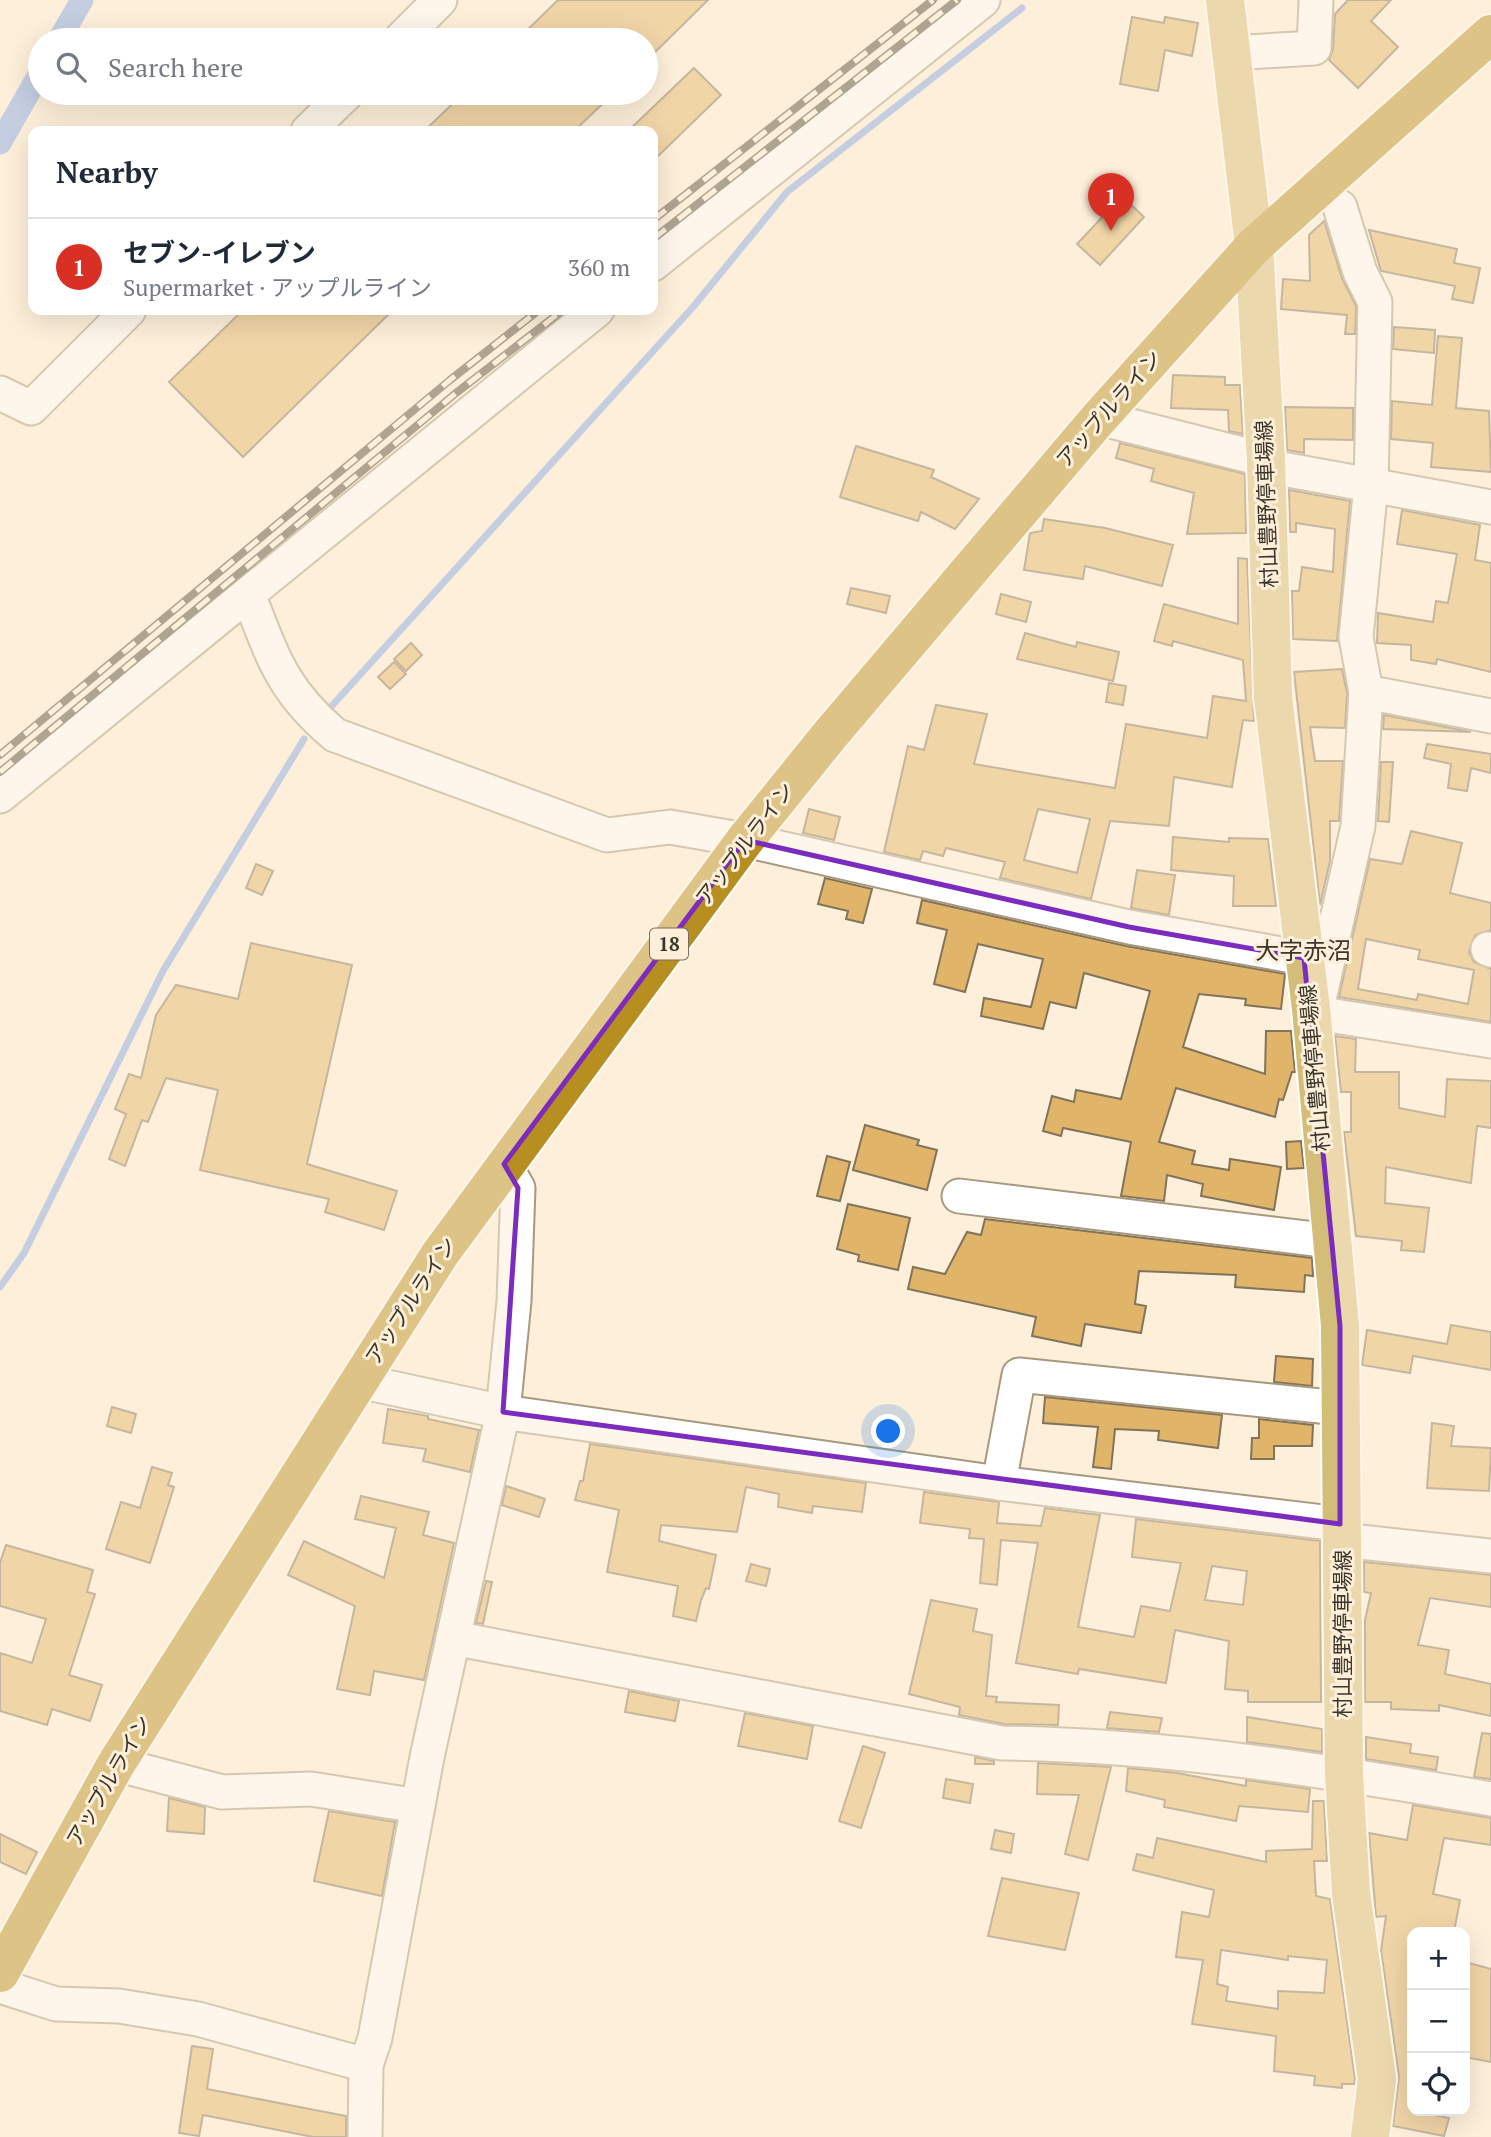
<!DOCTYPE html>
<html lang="en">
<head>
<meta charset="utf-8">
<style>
	:root { --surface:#fff; --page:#f2f2f3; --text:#1f2937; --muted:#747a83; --line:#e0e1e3; --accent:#d93025 }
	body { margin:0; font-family:"PT Serif","Noto Sans JP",serif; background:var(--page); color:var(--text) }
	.controls { position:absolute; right:21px; bottom:21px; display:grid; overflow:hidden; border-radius:14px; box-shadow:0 7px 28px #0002 }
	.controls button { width:63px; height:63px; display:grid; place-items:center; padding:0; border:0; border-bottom:2px solid var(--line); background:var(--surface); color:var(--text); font:35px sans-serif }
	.you { position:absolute; left:889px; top:1432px; width:24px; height:24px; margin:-18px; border:5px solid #fff; border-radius:50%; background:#1a73e8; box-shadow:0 0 0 10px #1a73e833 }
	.badge { display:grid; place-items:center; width:46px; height:46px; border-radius:50%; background:var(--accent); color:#fff; font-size:23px; font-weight:700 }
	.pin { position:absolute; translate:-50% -58px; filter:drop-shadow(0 2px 4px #0008) }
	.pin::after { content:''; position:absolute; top:37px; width:24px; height:21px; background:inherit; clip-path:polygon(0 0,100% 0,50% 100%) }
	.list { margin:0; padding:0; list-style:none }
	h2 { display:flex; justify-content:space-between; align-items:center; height:91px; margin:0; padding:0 28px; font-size:30px }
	h2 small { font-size:23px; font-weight:400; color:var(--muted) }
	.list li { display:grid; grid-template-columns:46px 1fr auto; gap:21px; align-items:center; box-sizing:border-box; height:98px; padding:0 28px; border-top:2px solid var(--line) }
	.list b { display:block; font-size:26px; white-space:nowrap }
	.list p { margin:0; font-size:23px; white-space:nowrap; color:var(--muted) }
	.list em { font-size:23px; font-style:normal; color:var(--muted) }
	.icon { flex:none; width:38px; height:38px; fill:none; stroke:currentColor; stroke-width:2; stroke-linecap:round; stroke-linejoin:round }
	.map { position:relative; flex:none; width:1491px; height:2137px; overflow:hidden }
	.search { position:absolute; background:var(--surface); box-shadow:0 7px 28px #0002; left:28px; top:28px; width:630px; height:77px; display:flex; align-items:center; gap:18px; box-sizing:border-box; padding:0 24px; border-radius:38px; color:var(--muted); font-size:26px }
	.panel { position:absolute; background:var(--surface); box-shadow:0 7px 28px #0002; left:28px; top:126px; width:630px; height:189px; border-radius:14px }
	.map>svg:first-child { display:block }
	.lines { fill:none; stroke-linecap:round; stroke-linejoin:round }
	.stream { stroke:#81a7ea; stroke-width:7 }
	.canal { stroke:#81a7ea; stroke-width:23 }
	.building { fill:#e0b56a; stroke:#82735a; stroke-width:2; fill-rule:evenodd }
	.minor-casing { stroke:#a7987e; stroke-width:37 }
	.major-casing { stroke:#fff; stroke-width:42 }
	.highway-casing { stroke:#fff; stroke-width:42 }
	.minor { stroke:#fff; stroke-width:33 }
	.major { stroke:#d4bc79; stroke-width:38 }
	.highway { stroke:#b78f20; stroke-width:38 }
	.rail-casing { stroke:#50483d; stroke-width:8 }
	.rail { stroke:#fdefd9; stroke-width:5; stroke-dasharray:16; stroke-linecap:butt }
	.marked { fill:none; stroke:#7b2cbf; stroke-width:5; stroke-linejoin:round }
	.labels { text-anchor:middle; stroke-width:6; stroke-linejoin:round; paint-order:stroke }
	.shield { fill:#fdefd9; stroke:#766d5f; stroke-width:2 }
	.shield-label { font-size:19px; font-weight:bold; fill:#3c352b }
	.street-label { font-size:21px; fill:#3c352b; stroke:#fdefd9 }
	.quarter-label { font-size:24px; fill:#3c352b; stroke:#fdefd9 }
</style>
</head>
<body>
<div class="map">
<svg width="1491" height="2137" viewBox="0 0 1491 2137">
	<rect width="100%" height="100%" fill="#fdefd9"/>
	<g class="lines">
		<g class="stream">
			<polyline points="329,709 693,307 787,192 1022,8"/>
			<polyline points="0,1287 24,1253 163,971 304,739"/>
		</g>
		<g class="canal">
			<polyline points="59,40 82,0"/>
			<polyline points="0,143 40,73"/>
		</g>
	</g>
	<g class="building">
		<polygon points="558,0 708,0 646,61 646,40 517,40"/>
		<polygon points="1348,0 1391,0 1371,21 1398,47 1358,88 1329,60 1333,49 1335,14"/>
		<polygon points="1132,17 1164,23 1165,17 1198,23 1192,56 1165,50 1158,91 1120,84"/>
		<polygon points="694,68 721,95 653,161 653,131 628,131"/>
		<polygon points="464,93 614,93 574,131 424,131"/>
		<polygon points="1122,196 1144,217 1100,265 1077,244"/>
		<polygon points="1324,221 1342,278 1356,306 1355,334 1345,334 1347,315 1281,309 1283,279 1310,281 1309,235"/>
		<polygon points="1369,230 1457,249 1454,263 1480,268 1473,303 1452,299 1455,286 1381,271"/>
		<polygon points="243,310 393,310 243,457 169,382"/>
		<polygon points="1394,327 1435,330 1434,353 1393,349"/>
		<polygon points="1438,336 1462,338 1456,408 1489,411 1491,472 1431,467 1433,443 1391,439 1392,401 1432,405"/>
		<polygon points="1173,375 1225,377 1225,385 1240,385 1243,434 1229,431 1228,410 1171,408"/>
		<polygon points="1285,407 1353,408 1353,440 1304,439 1304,453 1287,450"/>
		<polygon points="1120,443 1245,474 1246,533 1187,534 1194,493 1151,481 1154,469 1116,458"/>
		<polygon points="856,446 934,470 931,477 979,499 955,529 921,512 918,521 840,497"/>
		<polygon points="1289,490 1350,501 1337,641 1293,639 1292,591 1299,591 1302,567 1333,572 1335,529 1296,523 1296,532 1290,532"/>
		<polygon points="1402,510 1480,525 1475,560 1491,563 1491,672 1437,659 1436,664 1411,660 1411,645 1377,643 1378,613 1433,622 1436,601 1448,603 1457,554 1397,544"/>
		<polygon points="1044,519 1105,528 1173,545 1162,586 1085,566 1083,579 1024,570 1030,533 1042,531"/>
		<path d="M 1238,558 L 1247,559 L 1254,721 L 1243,720 L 1232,787 L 1174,777 L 1169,826 L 1110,821 L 1091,899 L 1000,878 L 1005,862 L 946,848 L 943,856 L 923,851 L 920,860 L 884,852 L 908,746 L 924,750 L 936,705 L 987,714 L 974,764 L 1115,788 L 1126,724 L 1207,738 L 1213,696 L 1246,701 L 1243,660 L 1173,641 L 1172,646 L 1154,641 L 1164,604 L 1238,624 ZM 1038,809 L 1090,819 L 1077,873 L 1024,860 Z"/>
		<polygon points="851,588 890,596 886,613 847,604"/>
		<polygon points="1001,594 1031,602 1026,622 996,614"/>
		<polygon points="1025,633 1076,647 1077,642 1119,652 1113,681 1017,659"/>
		<polygon points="411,643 422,655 406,671 394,659"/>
		<polygon points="394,662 406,674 390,689 378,677"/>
		<polygon points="1342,669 1347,693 1345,728 1310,727 1315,761 1343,761 1339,821 1330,821 1330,861 1320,905 1294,672"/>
		<polygon points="1109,683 1126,686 1123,705 1106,702"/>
		<polygon points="1384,715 1471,732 1383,729"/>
		<polygon points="1427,744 1491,754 1491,773 1471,768 1467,791 1448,788 1451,764 1424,758"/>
		<polygon points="1381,762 1393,762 1389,822 1378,821"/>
		<polygon points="809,809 840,817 834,840 803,833"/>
		<path d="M 1411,831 L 1462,843 L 1450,893 L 1491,903 L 1491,930 L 1475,935 L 1469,952 L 1474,962 L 1491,969 L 1491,1022 L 1339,997 L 1370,859 L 1402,864 ZM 1366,939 L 1420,950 L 1418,959 L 1474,970 L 1468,1004 L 1418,994 L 1417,1000 L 1358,989 Z"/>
		<polygon points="1173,837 1229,842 1229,838 1268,839 1276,906 1233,906 1234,876 1171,870"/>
		<polygon points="256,864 273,871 262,895 246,888"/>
		<polygon points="1137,870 1175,875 1169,915 1131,908"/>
		<polygon points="825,878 872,889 863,923 846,919 848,911 818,904"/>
		<polygon points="922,900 1126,946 1285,974 1281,1009 1245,1005 1246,999 1199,994 1183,1047 1265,1074 1266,1031 1291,1031 1295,1072 1292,1072 1283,1100 1279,1099 1275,1117 1176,1088 1159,1142 1195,1151 1192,1164 1229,1170 1230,1159 1281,1167 1274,1210 1201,1196 1203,1184 1167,1175 1164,1201 1121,1196 1131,1142 1063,1128 1061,1136 1043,1131 1052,1096 1074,1102 1076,1090 1121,1099 1150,991 1084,973 1076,1008 1050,1002 1043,1029 981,1016 984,998 1031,1007 1043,959 978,944 965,992 934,984 947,930 917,923"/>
		<polygon points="251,943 352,965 307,1164 397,1191 384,1230 325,1212 329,1199 200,1170 218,1090 166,1078 148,1122 142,1120 125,1166 109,1159 126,1114 115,1109 129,1074 141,1078 156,1015 176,985 238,999"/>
		<polygon points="1335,1036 1356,1039 1355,1072 1399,1072 1399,1108 1445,1117 1447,1079 1491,1081 1491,1128 1477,1126 1471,1183 1386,1167 1385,1203 1429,1208 1424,1252 1401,1250 1402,1241 1356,1236 1344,1132 1351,1132 1351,1092 1341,1092"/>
		<polygon points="865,1125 919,1140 917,1145 937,1150 927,1190 853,1170"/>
		<polygon points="1301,1141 1304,1168 1287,1169 1286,1142"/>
		<polygon points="827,1156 850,1162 840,1201 817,1196"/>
		<polygon points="848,1204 910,1218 898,1270 858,1261 859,1255 837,1249"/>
		<polygon points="985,1219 1312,1258 1313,1276 1305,1275 1304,1292 1235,1287 1236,1275 1139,1271 1135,1304 1146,1306 1141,1333 1085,1324 1081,1346 1032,1336 1036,1317 908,1289 913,1267 945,1274 967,1232 981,1235"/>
		<polygon points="1451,1325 1491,1332 1491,1370 1413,1356 1410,1373 1362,1365 1367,1330 1447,1344"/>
		<polygon points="1276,1356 1313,1359 1312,1386 1274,1382"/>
		<polygon points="1045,1397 1222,1415 1218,1448 1158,1440 1159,1431 1115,1429 1111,1469 1093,1467 1098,1427 1043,1423"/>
		<polygon points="112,1407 136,1414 131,1433 107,1426"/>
		<polygon points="388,1409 428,1416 428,1419 479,1430 470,1472 423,1461 426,1449 383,1443"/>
		<polygon points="1259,1419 1313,1425 1312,1446 1274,1446 1274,1459 1251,1459 1252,1438 1259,1438"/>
		<polygon points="1432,1423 1454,1426 1451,1446 1491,1448 1489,1491 1427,1488"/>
		<polygon points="590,1444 866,1483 862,1512 813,1506 812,1513 778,1507 779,1494 746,1487 737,1532 661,1525 659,1541 716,1555 709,1589 706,1588 701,1600 696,1621 673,1616 678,1586 607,1572 619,1510 575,1500 580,1481 583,1481"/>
		<polygon points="152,1467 172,1473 168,1485 174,1487 150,1563 106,1549 121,1502 140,1508"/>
		<polygon points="506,1486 545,1499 539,1517 502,1505"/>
		<path d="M 924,1492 L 999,1502 L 997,1523 L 1041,1526 L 1045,1508 L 1100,1515 L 1078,1627 L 1134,1637 L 1141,1606 L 1170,1611 L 1181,1563 L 1132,1557 L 1136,1519 L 1320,1541 L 1321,1702 L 1248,1702 L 1248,1691 L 1225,1689 L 1229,1641 L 1175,1630 L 1166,1683 L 1079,1669 L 1078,1674 L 1016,1663 L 1038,1543 L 1001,1540 L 997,1585 L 980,1583 L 984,1539 L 969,1538 L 970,1529 L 920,1523 ZM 1212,1566 L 1247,1571 L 1243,1605 L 1205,1600 Z"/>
		<polygon points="361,1496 429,1512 423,1535 454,1543 424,1680 374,1671 370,1695 337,1689 355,1606 288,1575 304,1541 384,1578 396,1528 355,1519"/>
		<polygon points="6,1545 93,1570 87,1592 95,1594 69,1675 102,1685 90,1721 52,1709 47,1725 0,1711 0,1653 32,1663 46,1619 0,1606 0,1563"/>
		<polygon points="1364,1562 1491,1575 1491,1607 1430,1598 1418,1645 1449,1650 1445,1674 1491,1684 1491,1716 1439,1705 1439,1711 1391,1709 1391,1702 1365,1702 1365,1620 1371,1593 1364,1592"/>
		<polygon points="751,1564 770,1569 766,1586 746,1581"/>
		<polygon points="486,1581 492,1582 483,1624 476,1623"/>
		<polygon points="931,1600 977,1609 973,1631 992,1635 986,1696 997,1697 996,1702 1059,1705 1058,1725 1004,1724 959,1715 960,1707 909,1694"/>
		<polygon points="629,1691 679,1701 675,1721 625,1712"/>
		<polygon points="1110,1712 1162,1718 1159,1732 1107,1728"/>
		<polygon points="745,1713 813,1726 807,1759 738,1746"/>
		<polygon points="1247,1717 1322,1729 1322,1752 1247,1742"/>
		<polygon points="1482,1733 1491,1734 1491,1779 1474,1777"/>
		<polygon points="1366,1737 1411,1744 1410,1753 1438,1757 1436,1770 1366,1759"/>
		<polygon points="863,1746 885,1753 861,1828 839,1821"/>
		<polygon points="975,1757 994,1761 994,1764 975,1764"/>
		<polygon points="1038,1763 1111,1767 1088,1860 1065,1854 1079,1795 1037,1794"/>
		<polygon points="1128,1768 1177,1773 1246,1786 1246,1780 1310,1789 1308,1812 1239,1806 1236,1821 1164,1807 1165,1800 1126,1791"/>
		<polygon points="946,1779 973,1784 970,1803 943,1798"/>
		<polygon points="169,1798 205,1807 204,1834 167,1831"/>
		<path d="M 1313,1801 L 1324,1801 L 1327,1861 L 1314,1861 L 1316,1896 L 1330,1899 L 1355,2079 L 1354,2084 L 1342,2084 L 1342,2088 L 1314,2085 L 1315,2076 L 1274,2071 L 1276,2036 L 1192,2024 L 1203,1960 L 1176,1957 L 1182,1912 L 1209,1917 L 1214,1890 L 1133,1870 L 1137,1854 L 1153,1858 L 1157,1838 L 1266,1862 L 1266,1851 L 1312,1849 ZM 1221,1950 L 1288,1960 L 1288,1956 L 1327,1960 L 1324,1993 L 1278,1991 L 1278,2009 L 1226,2001 L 1228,1987 L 1217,1984 Z"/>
		<polygon points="1413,1805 1491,1818 1491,1845 1444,1838 1433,1894 1460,1900 1454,1932 1412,1932 1412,2111 1449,2118 1444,2136 1393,2126 1399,2076 1381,1951 1386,1916 1376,1917 1369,1833 1407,1840"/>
		<polygon points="329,1811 395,1822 382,1896 314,1881"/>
		<polygon points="995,1830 1014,1834 1011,1853 991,1849"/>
		<polygon points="0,1834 37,1852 26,1874 0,1862"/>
		<polygon points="1002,1878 1079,1893 1065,1950 988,1936"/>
		<polygon points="1465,1962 1491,1969 1491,2062 1465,2057"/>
		<polygon points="192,2046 213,2049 207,2089 346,2116 346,2137 313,2137 203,2115 199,2136 179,2133"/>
	</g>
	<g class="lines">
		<defs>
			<g id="minor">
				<polyline points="400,40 440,0"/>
				<polyline points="1230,53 1314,48 1316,0"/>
				<polyline points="308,131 347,93"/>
				<polyline points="653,264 983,0"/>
				<polyline points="0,393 31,408 129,310"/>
				<polyline points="1099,418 1266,460"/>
				<polyline points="1266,466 1491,507"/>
				<path d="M 248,594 C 273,657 281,689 335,735 L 607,835 L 670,827 L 745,840 L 1129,927 L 1304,958"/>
				<polyline points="1366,692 1491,716"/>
				<polyline points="0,796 597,310"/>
				<polyline points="1488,949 1491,950"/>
				<polyline points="1316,1013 1358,826 1366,692 1356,637 1371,485 1375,302 1360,272 1340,207"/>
				<polyline points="1316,1013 1491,1041"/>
				<polyline points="959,1196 1331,1241"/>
				<polyline points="359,1381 503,1412 999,1483 1340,1524"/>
				<polyline points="999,1483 1019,1375 1340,1408"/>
				<polyline points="1342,1540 1491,1556"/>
				<path d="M 453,1638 L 1002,1743 C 1166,1745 1330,1771 1491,1799"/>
				<polyline points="116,1764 222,1792 311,1789 418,1806"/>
				<polyline points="0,1986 56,2004 119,2006 198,2019 366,2065"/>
				<polyline points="365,2137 366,2065 375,2038 427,1757 503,1412 514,1301 518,1188 504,1164"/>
			</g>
			<polyline id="major" points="1225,0 1254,246 1266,460 1273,697 1311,1009 1340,1326 1344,1774 1351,1893 1377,2079 1370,2137"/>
			<polyline id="highway" points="0,1973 116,1764 440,1254 745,840 829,736 1099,418 1254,246 1491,34"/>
		</defs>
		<use href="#minor" class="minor-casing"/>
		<use href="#major" class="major-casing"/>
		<use href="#highway" class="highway-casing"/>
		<use href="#minor" class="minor"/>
		<use href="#major" class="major"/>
		<use href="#highway" class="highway"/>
		<defs>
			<g id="rail">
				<polyline points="653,220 933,0"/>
				<polyline points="653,239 957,0"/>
				<polyline points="0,755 450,380 539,310"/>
				<polyline points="0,772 456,393 563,310"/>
			</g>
		</defs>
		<use href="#rail" class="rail-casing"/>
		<use href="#rail" class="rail"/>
	</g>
	<path d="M0 0H1491V2137H0ZM 745,840 L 1129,927 L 1304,958 L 1340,1326 L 1340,1524 L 503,1412 L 518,1188 L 504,1164 Z" fill="#fdefd9" fill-opacity=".55" fill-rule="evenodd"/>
	<path class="marked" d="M 745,840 L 1129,927 L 1304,958 L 1340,1326 L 1340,1524 L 503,1412 L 518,1188 L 504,1164 Z"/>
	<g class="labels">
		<rect class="shield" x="650" y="928.5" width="38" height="31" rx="5"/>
		<g class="shield-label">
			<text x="669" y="951">18</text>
		</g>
		<g class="street-label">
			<text transform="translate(1109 409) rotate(-49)" y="7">アップルライン</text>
			<text transform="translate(1267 504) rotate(-92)" y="7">村山豊野停車場線</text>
			<text transform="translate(745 844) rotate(-53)" y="7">アップルライン</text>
			<text transform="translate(1315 1068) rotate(-95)" y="7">村山豊野停車場線</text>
			<text transform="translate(411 1301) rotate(-57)" y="7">アップルライン</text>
			<text transform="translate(1343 1634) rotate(-90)" y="7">村山豊野停車場線</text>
			<text transform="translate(109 1781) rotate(-60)" y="7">アップルライン</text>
		</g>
		<g class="quarter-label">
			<text x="1303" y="959">大字赤沼</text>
		</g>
	</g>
</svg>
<div class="controls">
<button>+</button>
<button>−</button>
<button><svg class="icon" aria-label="locate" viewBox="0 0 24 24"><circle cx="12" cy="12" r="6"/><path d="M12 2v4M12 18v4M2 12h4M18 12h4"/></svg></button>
</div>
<div class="you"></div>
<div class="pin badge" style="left:1111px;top:231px">1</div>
<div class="search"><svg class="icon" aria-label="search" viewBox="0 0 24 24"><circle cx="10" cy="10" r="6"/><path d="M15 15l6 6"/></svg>Search here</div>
<section class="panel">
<h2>Nearby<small></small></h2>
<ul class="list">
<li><span class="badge">1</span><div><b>セブン-イレブン</b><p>Supermarket · アップルライン</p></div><em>360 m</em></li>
</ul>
</section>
</div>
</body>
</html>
